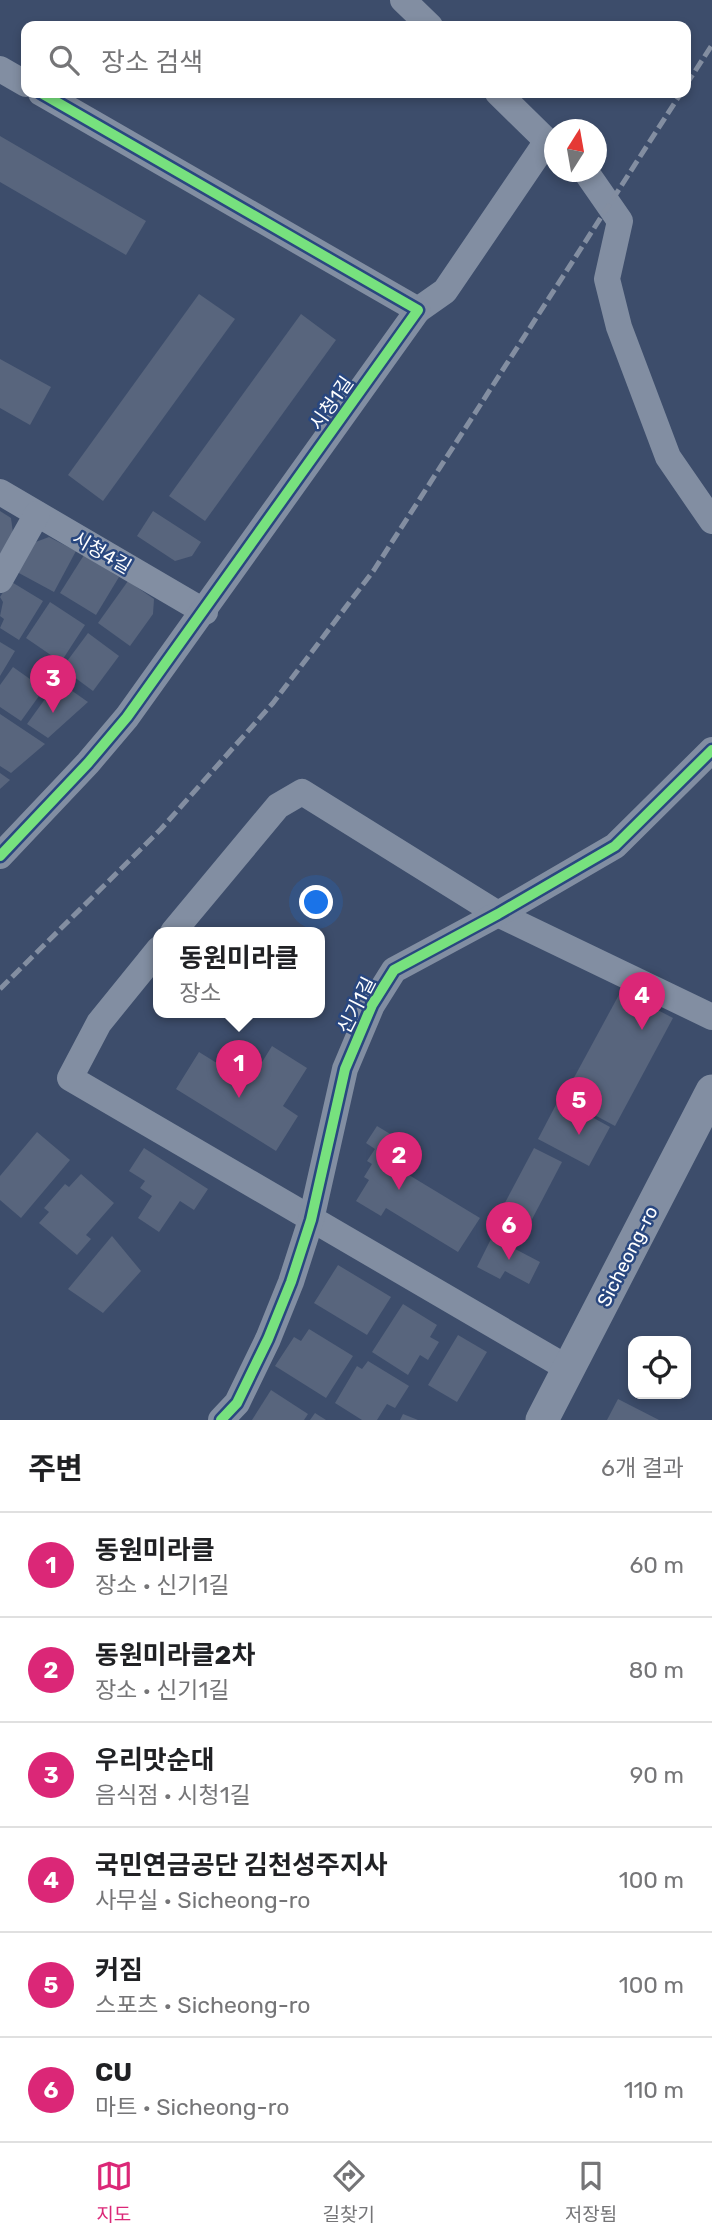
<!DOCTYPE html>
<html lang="ko">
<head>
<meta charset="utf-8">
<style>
	:root { --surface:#fff; --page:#f6f6f6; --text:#202124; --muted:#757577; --line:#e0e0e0; --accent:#db2777 }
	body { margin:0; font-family:Rubik,"Noto Sans KR",sans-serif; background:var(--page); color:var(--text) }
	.controls { position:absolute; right:21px; bottom:21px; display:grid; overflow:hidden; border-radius:14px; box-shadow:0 4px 10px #0003 }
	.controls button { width:63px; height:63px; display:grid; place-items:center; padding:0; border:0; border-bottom:2px solid var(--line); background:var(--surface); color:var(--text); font:35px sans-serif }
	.compass { position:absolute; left:544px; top:119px; width:63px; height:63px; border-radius:50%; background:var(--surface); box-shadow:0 4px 10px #0003; rotate:11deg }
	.you { position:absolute; left:317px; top:903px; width:24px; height:24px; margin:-18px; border:5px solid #fff; border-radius:50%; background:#1a73e8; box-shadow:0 0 0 10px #1a73e833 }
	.badge { display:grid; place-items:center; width:46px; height:46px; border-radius:50%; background:var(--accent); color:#fff; font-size:23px; font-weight:700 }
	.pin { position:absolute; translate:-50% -58px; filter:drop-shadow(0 2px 4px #0008) }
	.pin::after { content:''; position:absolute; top:37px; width:24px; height:21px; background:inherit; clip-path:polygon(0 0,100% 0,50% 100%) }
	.popup { position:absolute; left:153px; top:927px; width:172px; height:91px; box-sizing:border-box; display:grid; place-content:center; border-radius:14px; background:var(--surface); filter:drop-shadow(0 2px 5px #0005); font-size:23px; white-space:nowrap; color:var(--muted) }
	.popup b { font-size:26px; color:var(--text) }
	.popup::after { content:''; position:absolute; left:50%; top:100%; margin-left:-14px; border:14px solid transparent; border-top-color:var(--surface) }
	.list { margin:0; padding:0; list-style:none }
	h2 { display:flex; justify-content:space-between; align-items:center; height:91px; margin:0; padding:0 28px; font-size:30px }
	h2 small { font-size:23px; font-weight:400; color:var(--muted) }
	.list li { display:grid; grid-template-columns:46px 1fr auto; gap:21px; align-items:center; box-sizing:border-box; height:105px; padding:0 28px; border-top:2px solid var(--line) }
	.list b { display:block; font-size:26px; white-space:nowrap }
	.list p { margin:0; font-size:23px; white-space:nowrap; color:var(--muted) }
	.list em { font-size:23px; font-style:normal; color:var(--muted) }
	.icon { flex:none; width:38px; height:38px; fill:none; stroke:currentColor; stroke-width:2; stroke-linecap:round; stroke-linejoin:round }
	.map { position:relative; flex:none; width:712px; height:1420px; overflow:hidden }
	.search { position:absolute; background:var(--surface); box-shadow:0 4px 10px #0003; left:21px; right:21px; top:21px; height:77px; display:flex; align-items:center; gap:18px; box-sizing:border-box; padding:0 24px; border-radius:14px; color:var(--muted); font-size:26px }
	.sheet { height:721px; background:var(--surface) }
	nav { display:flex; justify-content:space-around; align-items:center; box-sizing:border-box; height:98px; border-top:2px solid var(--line); background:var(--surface); font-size:19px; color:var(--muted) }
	nav a { display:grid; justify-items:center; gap:4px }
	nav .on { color:var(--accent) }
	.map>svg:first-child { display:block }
	.building { fill:#58657d }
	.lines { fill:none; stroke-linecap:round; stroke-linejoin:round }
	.minor { stroke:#828ea2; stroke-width:26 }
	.tertiary { stroke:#828ea2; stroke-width:33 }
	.rail { stroke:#838ea1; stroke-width:5; stroke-dasharray:12 5; stroke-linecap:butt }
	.cycleway-casing { stroke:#29477f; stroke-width:15 }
	.cycleway { stroke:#77e17e; stroke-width:10 }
	.labels { text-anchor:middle; stroke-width:5; stroke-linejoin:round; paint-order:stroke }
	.street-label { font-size:19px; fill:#fff; stroke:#29477f }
</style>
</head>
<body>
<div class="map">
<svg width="712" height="1420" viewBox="0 0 712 1420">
	<rect width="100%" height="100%" fill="#3d4d6b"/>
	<g class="building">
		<polygon points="0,136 146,221 126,255 0,182"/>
		<polygon points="199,294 235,319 103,501 68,475"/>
		<polygon points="301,314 336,340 205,521 169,496"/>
		<polygon points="0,359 51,387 30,425 0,408"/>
		<polygon points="0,511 11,518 13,533 0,554"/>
		<polygon points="153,511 201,542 192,556 175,561 137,536"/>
		<polygon points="49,537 76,551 54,592 17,572 33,543"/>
		<polygon points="84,555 119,577 96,615 60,593"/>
		<polygon points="10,581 43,601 19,640 0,628 4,619 0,616 3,602 0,597"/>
		<polygon points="128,581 154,599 153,614 130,646 98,623"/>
		<polygon points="50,602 85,625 61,662 26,638"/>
		<polygon points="88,633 119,656 93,691 62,668"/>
		<polygon points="0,642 15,651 0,676"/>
		<polygon points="13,667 44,689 21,721 0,707 0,685"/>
		<polygon points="58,681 88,702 48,738 27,724"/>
		<polygon points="0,714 45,744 11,773 0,766"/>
		<polygon points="0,773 10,780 0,789"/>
		<polygon points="621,991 673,1018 615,1126 563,1098"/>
		<polygon points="272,1046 307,1068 283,1106 298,1116 276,1151 176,1089 199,1052 249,1083"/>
		<polygon points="559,1099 610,1127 589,1166 538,1139"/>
		<polygon points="377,1126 422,1153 409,1175 480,1218 458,1252 386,1208 381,1216 356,1201 369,1180 364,1177 372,1164 367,1161 375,1149 366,1143"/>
		<polygon points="37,1132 70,1160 21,1218 0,1200 0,1176"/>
		<polygon points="144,1148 208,1189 194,1210 180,1201 159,1232 138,1218 152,1196 140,1188 145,1181 129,1171"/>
		<polygon points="534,1148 562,1162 518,1246 490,1231"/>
		<polygon points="81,1174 114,1203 86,1235 91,1239 77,1255 39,1223 49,1212 44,1208 65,1184 69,1187"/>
		<polygon points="112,1236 141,1271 103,1313 68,1289"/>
		<polygon points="492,1237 540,1262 529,1284 505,1271 500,1279 477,1267"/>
		<polygon points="338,1265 391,1297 367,1335 314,1303"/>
		<polygon points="403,1304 437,1325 430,1337 439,1342 428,1360 420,1355 408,1375 372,1352"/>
		<polygon points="309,1329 353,1356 326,1398 275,1366 294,1337 301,1341"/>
		<polygon points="458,1335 487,1352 457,1402 428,1385"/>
		<polygon points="368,1361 409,1386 395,1408 387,1404 377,1420 362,1420 335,1403 357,1366 362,1369"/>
		<polygon points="271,1390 308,1414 304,1420 252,1420"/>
		<polygon points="618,1399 659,1420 607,1420"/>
		<polygon points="315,1413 326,1420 310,1420"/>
		<polygon points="403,1414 418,1420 400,1420"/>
	</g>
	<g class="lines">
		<g class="minor">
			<polyline points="403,0 430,26"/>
			<polyline points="0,69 26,84"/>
			<polyline points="586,172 620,221 607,279 619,327 668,457 712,521"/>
			<polyline points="418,310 445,291 547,141 498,93"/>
			<polyline points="0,492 205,612"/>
			<polyline points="0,580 37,514"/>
			<polyline points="0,856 88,763 127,717 418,310 41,93"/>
			<polyline points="173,932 278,806 302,792 498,914 712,1017"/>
			<polyline points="159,949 99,1023 70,1078 569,1369"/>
			<polyline points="221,1420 237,1403 268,1339 291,1282 311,1220 345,1069 372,1005 394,970 498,914 615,846 712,750"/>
		</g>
		<polyline class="tertiary" points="542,1420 712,1091"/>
		<g class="rail">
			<polyline points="686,85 712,45"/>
			<polyline points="0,989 161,829 273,703 374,570 681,93"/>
		</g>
		<defs>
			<g id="cycleway">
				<polyline points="0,856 88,763 127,717 418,310 41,93"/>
				<polyline points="221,1420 237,1403 268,1339 291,1282 311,1220 345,1069 372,1005 394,970 498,914 615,846 712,750"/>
			</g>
		</defs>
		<use href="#cycleway" class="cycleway-casing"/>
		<use href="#cycleway" class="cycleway"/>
	</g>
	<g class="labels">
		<g class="street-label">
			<text transform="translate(331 403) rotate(-55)" y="7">시청1길</text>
			<text transform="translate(102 552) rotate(30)" y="7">시청4길</text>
			<text transform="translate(356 1005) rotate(-63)" y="7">신기1길</text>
			<text transform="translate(627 1256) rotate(-63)" y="7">Sicheong-ro</text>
		</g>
	</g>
</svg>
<div class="controls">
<button><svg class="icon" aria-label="locate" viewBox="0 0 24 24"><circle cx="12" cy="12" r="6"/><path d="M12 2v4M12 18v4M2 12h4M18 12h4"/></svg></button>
</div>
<svg class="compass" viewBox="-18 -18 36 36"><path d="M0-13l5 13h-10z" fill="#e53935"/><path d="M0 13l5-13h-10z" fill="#757577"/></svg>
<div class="you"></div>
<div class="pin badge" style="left:239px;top:1098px">1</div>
<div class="popup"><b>동원미라클</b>장소</div>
<div class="pin badge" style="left:399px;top:1190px">2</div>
<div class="pin badge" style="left:53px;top:713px">3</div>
<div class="pin badge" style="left:642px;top:1030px">4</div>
<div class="pin badge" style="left:579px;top:1135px">5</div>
<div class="pin badge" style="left:509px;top:1260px">6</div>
<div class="search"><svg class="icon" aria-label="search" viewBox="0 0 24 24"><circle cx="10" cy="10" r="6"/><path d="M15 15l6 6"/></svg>장소 검색</div>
</div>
<section class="sheet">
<h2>주변<small>6개 결과</small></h2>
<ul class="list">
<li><span class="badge">1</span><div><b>동원미라클</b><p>장소 · 신기1길</p></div><em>60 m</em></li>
<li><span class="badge">2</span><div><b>동원미라클2차</b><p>장소 · 신기1길</p></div><em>80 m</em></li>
<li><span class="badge">3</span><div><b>우리맛순대</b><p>음식점 · 시청1길</p></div><em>90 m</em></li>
<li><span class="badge">4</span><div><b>국민연금공단 김천성주지사</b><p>사무실 · Sicheong-ro</p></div><em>100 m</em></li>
<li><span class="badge">5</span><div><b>커짐</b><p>스포츠 · Sicheong-ro</p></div><em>100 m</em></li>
<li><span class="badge">6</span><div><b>CU</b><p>마트 · Sicheong-ro</p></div><em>110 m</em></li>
</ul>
</section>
<nav>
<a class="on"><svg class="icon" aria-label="map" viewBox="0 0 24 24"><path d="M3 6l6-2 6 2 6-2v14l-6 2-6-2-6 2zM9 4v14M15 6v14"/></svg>지도</a>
<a><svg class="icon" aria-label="directions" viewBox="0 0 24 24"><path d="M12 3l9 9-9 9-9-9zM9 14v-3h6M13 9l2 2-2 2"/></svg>길찾기</a>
<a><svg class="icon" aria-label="saved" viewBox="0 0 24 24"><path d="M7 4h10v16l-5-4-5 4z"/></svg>저장됨</a>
</nav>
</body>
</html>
